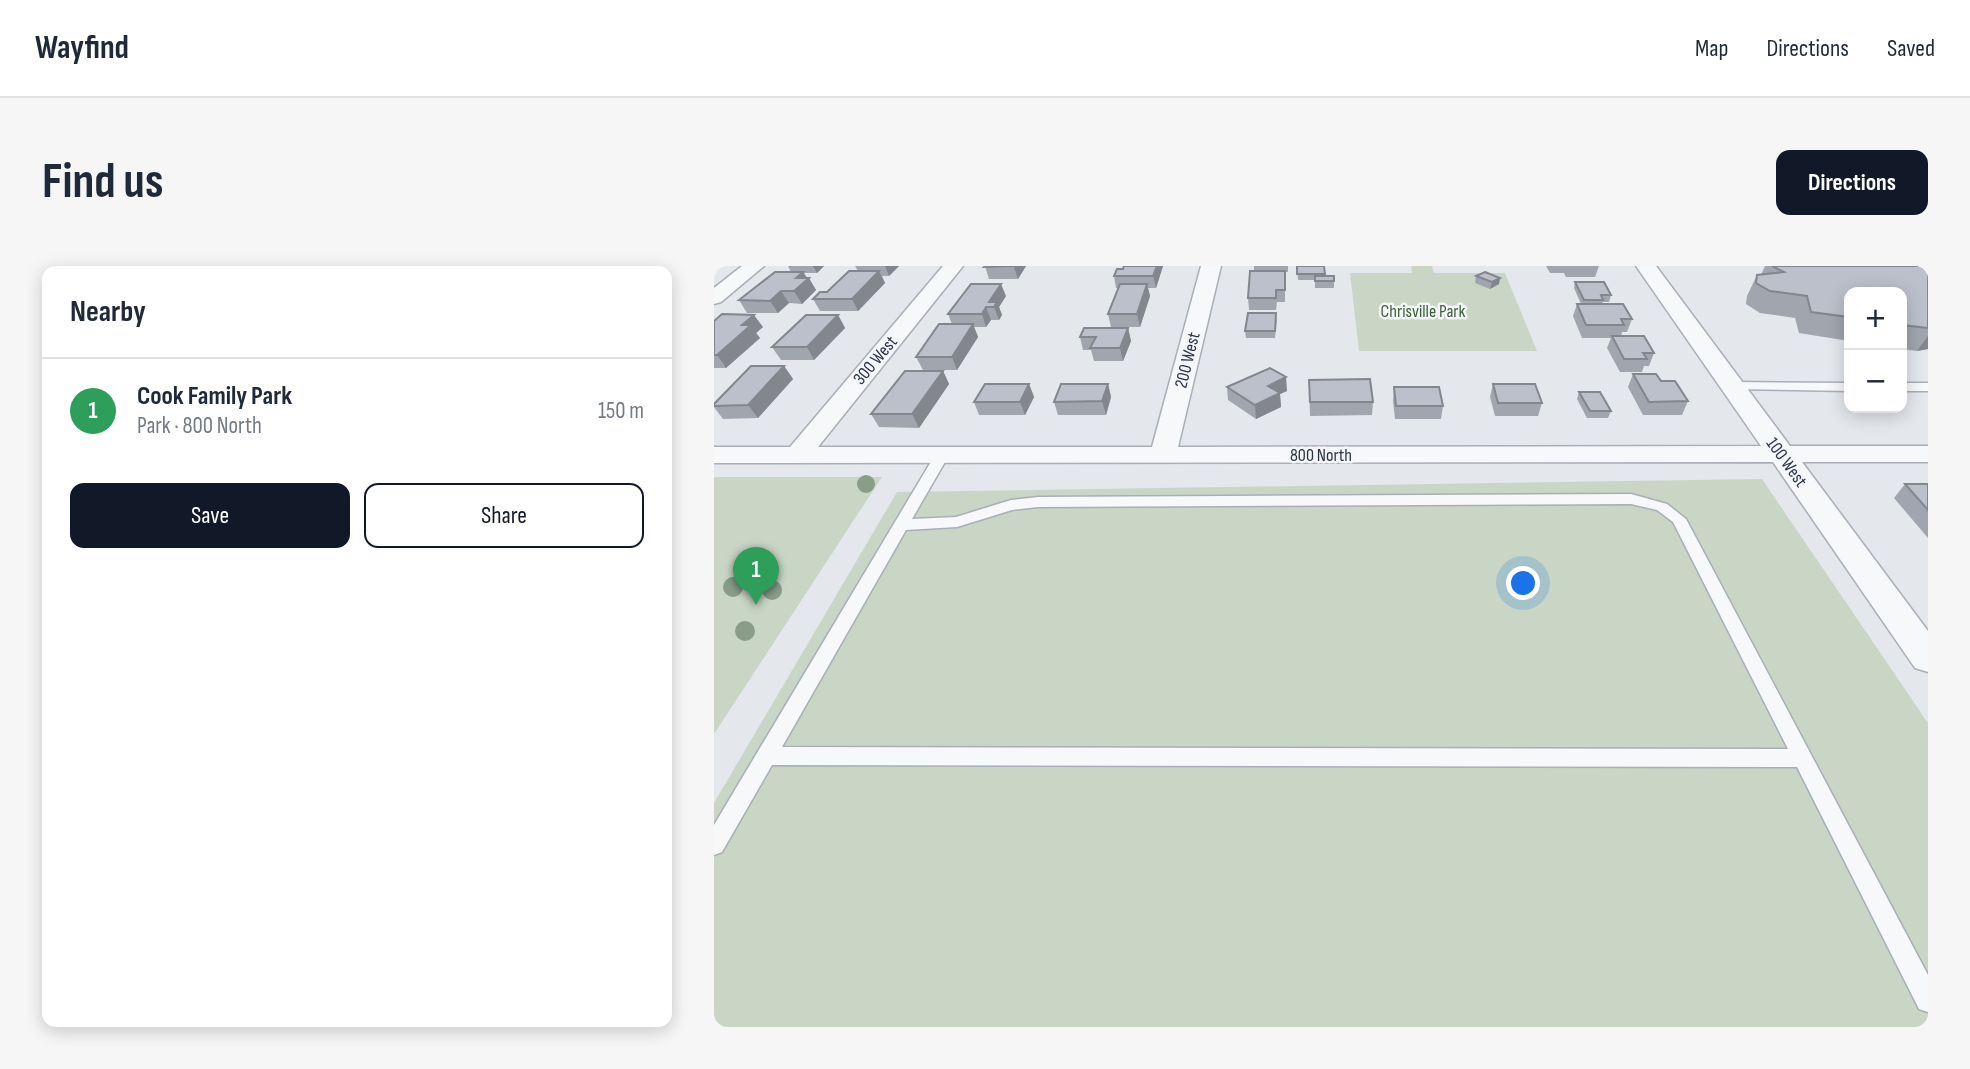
<!DOCTYPE html>
<html lang="en">
<head>
<meta charset="utf-8">
<style>
	:root { --surface:#fff; --page:#f6f6f7; --text:#1f2937; --muted:#747a83; --line:#e0e1e3; --accent:#111827 }
	body { margin:0; font-family:"Sofia Sans Condensed",sans-serif; background:var(--page); color:var(--text) }
	.controls { position:absolute; right:21px; top:21px; display:grid; overflow:hidden; border-radius:14px; box-shadow:0 4px 18px #0003 }
	.controls button { width:63px; height:63px; display:grid; place-items:center; padding:0; border:0; border-bottom:2px solid var(--line); background:var(--surface); color:var(--text); font:35px sans-serif }
	.you { position:absolute; left:810px; top:318px; width:24px; height:24px; margin:-18px; border:5px solid #fff; border-radius:50%; background:#1a73e8; box-shadow:0 0 0 10px #1a73e833 }
	.badge { display:grid; place-items:center; width:46px; height:46px; border-radius:50%; background:var(--accent); color:#fff; font-size:23px; font-weight:700 }
	.pin { position:absolute; translate:-50% -58px; filter:drop-shadow(0 2px 4px #0008) }
	.pin::after { content:''; position:absolute; top:37px; width:24px; height:21px; background:inherit; clip-path:polygon(0 0,100% 0,50% 100%) }
	.list { margin:0; padding:0; list-style:none }
	h2 { display:flex; justify-content:space-between; align-items:center; height:91px; margin:0; padding:0 28px; font-size:30px }
	h2 small { font-size:23px; font-weight:400; color:var(--muted) }
	.list li { display:grid; grid-template-columns:46px 1fr auto; gap:21px; align-items:center; box-sizing:border-box; height:105px; padding:0 28px; border-top:2px solid var(--line) }
	.list b { display:block; font-size:26px; white-space:nowrap }
	.list p { margin:0; font-size:23px; white-space:nowrap; color:var(--muted) }
	.list em { font-size:23px; font-style:normal; color:var(--muted) }
	.actions { display:flex; gap:14px; padding:21px 28px }
	.actions a { flex:1; padding:16px 0; border:2px solid var(--accent); border-radius:14px; text-align:center; font-size:24px; color:var(--accent) }
	.actions .main { background:var(--accent); color:#fff }
	.map { position:relative; flex:none; width:1214px; height:761px; overflow:hidden; border-radius:14px }
	header { display:flex; align-items:center; gap:42px; box-sizing:border-box; height:98px; padding:0 35px; background:var(--surface); border-bottom:2px solid var(--line) }
	header strong { font-size:33px }
	nav { display:flex; gap:38px; margin-inline-start:auto; font-size:24px }
	.intro { display:flex; align-items:center; justify-content:space-between; box-sizing:border-box; height:168px; padding:0 42px }
	h1 { margin:0; font-size:49px }
	.button { padding:18px 32px; border-radius:14px; background:var(--accent); color:#fff; font-size:24px; font-weight:700 }
	main { display:flex; gap:42px; padding:0 42px }
	aside { flex:1; background:var(--surface); border-radius:14px; box-shadow:0 4px 18px #0003 }
	.map>svg:first-child { display:block }
	.green { fill:#c9d6c5 }
	.lines { fill:none; stroke-linecap:round; stroke-linejoin:round }
	.lane-casing { stroke:#a9aeb7; stroke-width:3 }
	.street-casing { stroke:#a9aeb7; stroke-width:3 }
	.lane { fill:#f7f8fa; fill-rule:evenodd }
	.street { fill:#f7f8fa; fill-rule:evenodd }
	.tree { fill:#899d89 }
	.wall { fill:#a1a5ae }
	.shaded-wall { fill:#83868d }
	.building { fill:#bbc0ca; stroke:#83868d; stroke-width:2 }
	.labels { text-anchor:middle; stroke-width:5; stroke-linejoin:round; paint-order:stroke }
	.far-park-label { font-size:18px; fill:#3f6138; stroke:#f4f6f9 }
	.far-street-label { font-size:18px; fill:#2b3445; stroke:#f4f6f9 }
</style>
</head>
<body>
<header>
<strong>Wayfind</strong>
<nav><a>Map</a><a>Directions</a><a>Saved</a></nav>
</header>
<div class="intro"><h1>Find us</h1><a class="button">Directions</a></div>
<main>
<aside>
<h2>Nearby<small></small></h2>
<ul class="list">
<li><span class="badge" style="background:#2e9e5b">1</span><div><b>Cook Family Park</b><p>Park · 800 North</p></div><em>150 m</em></li>
</ul>
<div class="actions"><a class="main">Save</a><a>Share</a></div>
</aside>
<div class="map">
<svg width="1214" height="761" viewBox="0 0 1214 761">
	<rect width="100%" height="100%" fill="#e4e7ec"/>
	<g class="green">
		<polygon points="697,0 718,0 720,7 791,7 823,85 645,85 636,7 698,7"/>
		<polygon points="0,211 168,211 0,468"/>
		<polygon points="1048,213 1214,457 1214,761 0,761 0,537 183,226"/>
	</g>
	<g class="lines">
		<defs>
			<g id="lane">
				<polygon points="1018,116 1135,117 1135,125 1014,123 1012,120"/>
				<rect x="1188" y="117" width="26" height="8"/>
				<path d="M 228,185 L 235,189 L 198,253 L 242,251 L 297,234 L 324,231 L 917,228 L 953,238 L 972,253 L 1214,709 L 1214,746 L 1205,743 L 1083,501 L 58,499 L 8,586 L 0,589 L 0,559 L 221,189 ZM 917,238 L 943,244 L 959,256 L 1074,483 L 68,481 L 192,264 L 243,261 L 298,244 L 324,241 Z"/>
			</g>
			<g id="street">
				<polygon points="28,0 50,0 7,36 0,38 0,22"/>
				<polygon points="229,0 249,0 104,181 438,181 487,0 507,0 464,181 1047,180 922,0 942,0 1076,180 1214,180 1214,196 1088,196 1214,365 1214,406 1201,402 1059,196 0,197 0,181 76,181"/>
			</g>
		</defs>
		<use href="#lane" class="lane-casing"/>
		<use href="#street" class="street-casing"/>
		<use href="#lane" class="lane"/>
		<use href="#street" class="street"/>
	</g>
	<g class="tree">
		<circle cx="152" cy="218" r="9"/>
		<circle cx="19" cy="321" r="10"/>
		<circle cx="58" cy="324" r="10"/>
		<circle cx="31" cy="365" r="10"/>
	</g>
	<g class="wall">
		<polygon points="74,0 110,0 103,7 90,7 102,24 88,38 75,37 64,47 33,47 25,34 77,6"/>
		<polygon points="141,0 185,0 175,10 168,10 171,17 144,45 106,45 99,33 113,26 144,5"/>
		<polygon points="271,0 312,0 304,13 275,13"/>
		<polygon points="449,0 442,22 434,22 436,30 426,61 397,61 394,48 405,22 402,22 400,10 409,3"/>
		<polygon points="540,0 574,0 574,6 571,6 571,36 563,36 562,44 535,44 534,32 540,5"/>
		<polygon points="583,0 610,0 611,10 620,10 620,22 601,22 601,14 584,14"/>
		<polygon points="832,0 885,0 881,11 852,11 850,7 836,7"/>
		<polygon points="1051,0 1214,0 1214,83 1203,85 1188,83 1188,26 1135,26 1135,75 1085,67 1081,52 1046,47 1032,38 1033,30 1043,9 1047,9"/>
		<polygon points="762,10 786,12 785,18 776,23 761,17"/>
		<polygon points="861,16 897,29 895,36 889,36 888,38 918,53 913,66 908,66 907,70 940,87 935,100 930,100 928,106 906,106 893,82 897,72 868,72 859,50 863,38 867,38 860,22"/>
		<polygon points="292,30 285,41 288,49 285,54 277,54 272,61 260,61 264,71 243,104 209,104 202,91 238,58 234,48"/>
		<polygon points="124,49 131,62 100,94 67,94 58,81"/>
		<polygon points="563,53 561,72 532,72 531,65"/>
		<polygon points="0,55 49,61 42,67 46,72 12,102 0,102"/>
		<polygon points="414,62 417,75 409,95 380,95 377,84 369,84 366,71"/>
		<polygon points="70,100 79,113 44,152 9,153 0,141 0,138"/>
		<polygon points="229,105 235,118 205,162 165,161 157,148"/>
		<polygon points="919,108 947,115 974,135 968,149 929,149 914,121"/>
		<polygon points="595,114 659,136 658,149 596,150"/>
		<polygon points="315,118 320,131 311,149 265,149 260,136"/>
		<polygon points="394,118 397,131 392,149 344,149 340,136"/>
		<polygon points="779,118 828,137 824,150 781,150 776,131"/>
		<polygon points="513,121 573,125 566,128 567,141 542,153 514,134"/>
		<polygon points="680,121 729,140 727,153 681,153 679,135"/>
		<polygon points="865,126 897,145 894,152 873,152 863,133"/>
		<polygon points="1191,218 1214,218 1214,272 1180,232"/>
	</g>
	<g class="shaded-wall">
		<polygon points="99,0 110,0 103,7"/>
		<polygon points="171,0 185,0 175,10"/>
		<polygon points="300,0 312,0 304,13 300,1"/>
		<polygon points="443,0 449,0 442,22 439,10"/>
		<polygon points="165,5 171,17 144,45 138,33"/>
		<polygon points="89,6 94,14 95,12 102,24 88,38 80,25 82,12"/>
		<polygon points="786,12 785,18 776,23 778,16"/>
		<polygon points="287,18 292,30 285,41 288,49 285,54 280,41 275,36"/>
		<polygon points="433,18 436,30 426,61 423,48"/>
		<polygon points="67,25 75,37 64,47 56,35"/>
		<polygon points="272,41 277,54 272,61 268,48"/>
		<polygon points="40,49 49,61 42,67 46,72 12,102 3,89 28,59"/>
		<polygon points="124,49 131,62 100,94 93,81"/>
		<polygon points="259,58 264,71 243,104 238,91"/>
		<polygon points="414,62 417,75 409,95 406,82"/>
		<polygon points="1214,70 1214,83 1203,85"/>
		<polygon points="70,100 79,113 44,152 34,139"/>
		<polygon points="229,105 235,118 205,162 198,148"/>
		<polygon points="572,111 573,125 566,128 567,141 542,153 541,139 554,120"/>
		<polygon points="315,118 320,131 311,149 306,136"/>
		<polygon points="394,118 397,131 392,149 388,135"/>
	</g>
	<g class="building">
		<polygon points="271,0 300,0 270,1"/>
		<polygon points="410,0 443,0 439,10 400,10 403,3 409,3"/>
		<polygon points="583,0 610,0 611,8 583,8"/>
		<polygon points="1058,0 1214,0 1214,62 1188,59 1188,26 1135,26 1135,51 1097,46 1093,30 1056,25 1042,17 1043,9 1070,6"/>
		<polygon points="135,5 165,5 138,33 99,33 106,26 113,26"/>
		<polygon points="536,5 571,5 571,24 562,24 562,32 534,32"/>
		<polygon points="61,6 89,6 82,12 95,12 80,25 67,25 56,35 25,34"/>
		<polygon points="771,6 786,12 778,16 762,10"/>
		<rect x="601" y="10" width="19" height="5"/>
		<polygon points="861,16 890,16 897,29 887,29 889,34 870,34"/>
		<polygon points="257,18 287,18 275,36 283,36 280,41 272,41 268,48 234,48"/>
		<polygon points="406,18 433,18 423,48 394,48"/>
		<polygon points="863,38 909,38 918,53 907,53 910,59 872,59"/>
		<polygon points="534,47 562,47 561,65 531,65"/>
		<polygon points="8,48 40,49 28,59 37,59 3,89 0,89 0,55"/>
		<polygon points="92,49 124,49 93,81 58,81"/>
		<polygon points="225,58 259,58 238,91 202,91"/>
		<polygon points="370,62 414,62 406,82 376,82 382,71 366,71"/>
		<polygon points="898,70 930,70 940,87 929,87 933,93 910,93"/>
		<polygon points="37,100 70,100 34,139 0,140 0,138"/>
		<polygon points="556,102 572,111 554,120 566,127 541,139 513,121"/>
		<polygon points="191,105 229,105 198,148 157,148"/>
		<polygon points="919,108 942,108 947,115 961,115 974,135 935,136"/>
		<polygon points="656,113 659,136 596,136 595,114"/>
		<polygon points="271,118 315,118 306,136 260,136"/>
		<polygon points="347,118 394,118 388,135 340,136"/>
		<polygon points="779,118 821,118 828,137 784,137"/>
		<polygon points="680,121 725,121 729,140 682,140"/>
		<polygon points="865,126 886,126 897,145 876,145"/>
		<polygon points="1191,218 1214,218 1214,244"/>
	</g>
	<g class="labels">
		<g class="far-park-label">
			<text x="709" y="51">Chrisville Park</text>
		</g>
		<g class="far-street-label">
			<text transform="translate(161 94) rotate(-50)" y="6">300 West</text>
			<text transform="translate(473 94) rotate(-76)" y="6">200 West</text>
			<text x="607" y="195">800 North</text>
			<text transform="translate(1073 196) rotate(54)" y="6">100 West</text>
		</g>
	</g>
</svg>
<div class="controls">
<button>+</button>
<button>−</button>
</div>
<div class="you"></div>
<div class="pin badge" style="left:42px;top:339px;background:#2e9e5b">1</div>
</div>
</main>
</body>
</html>
